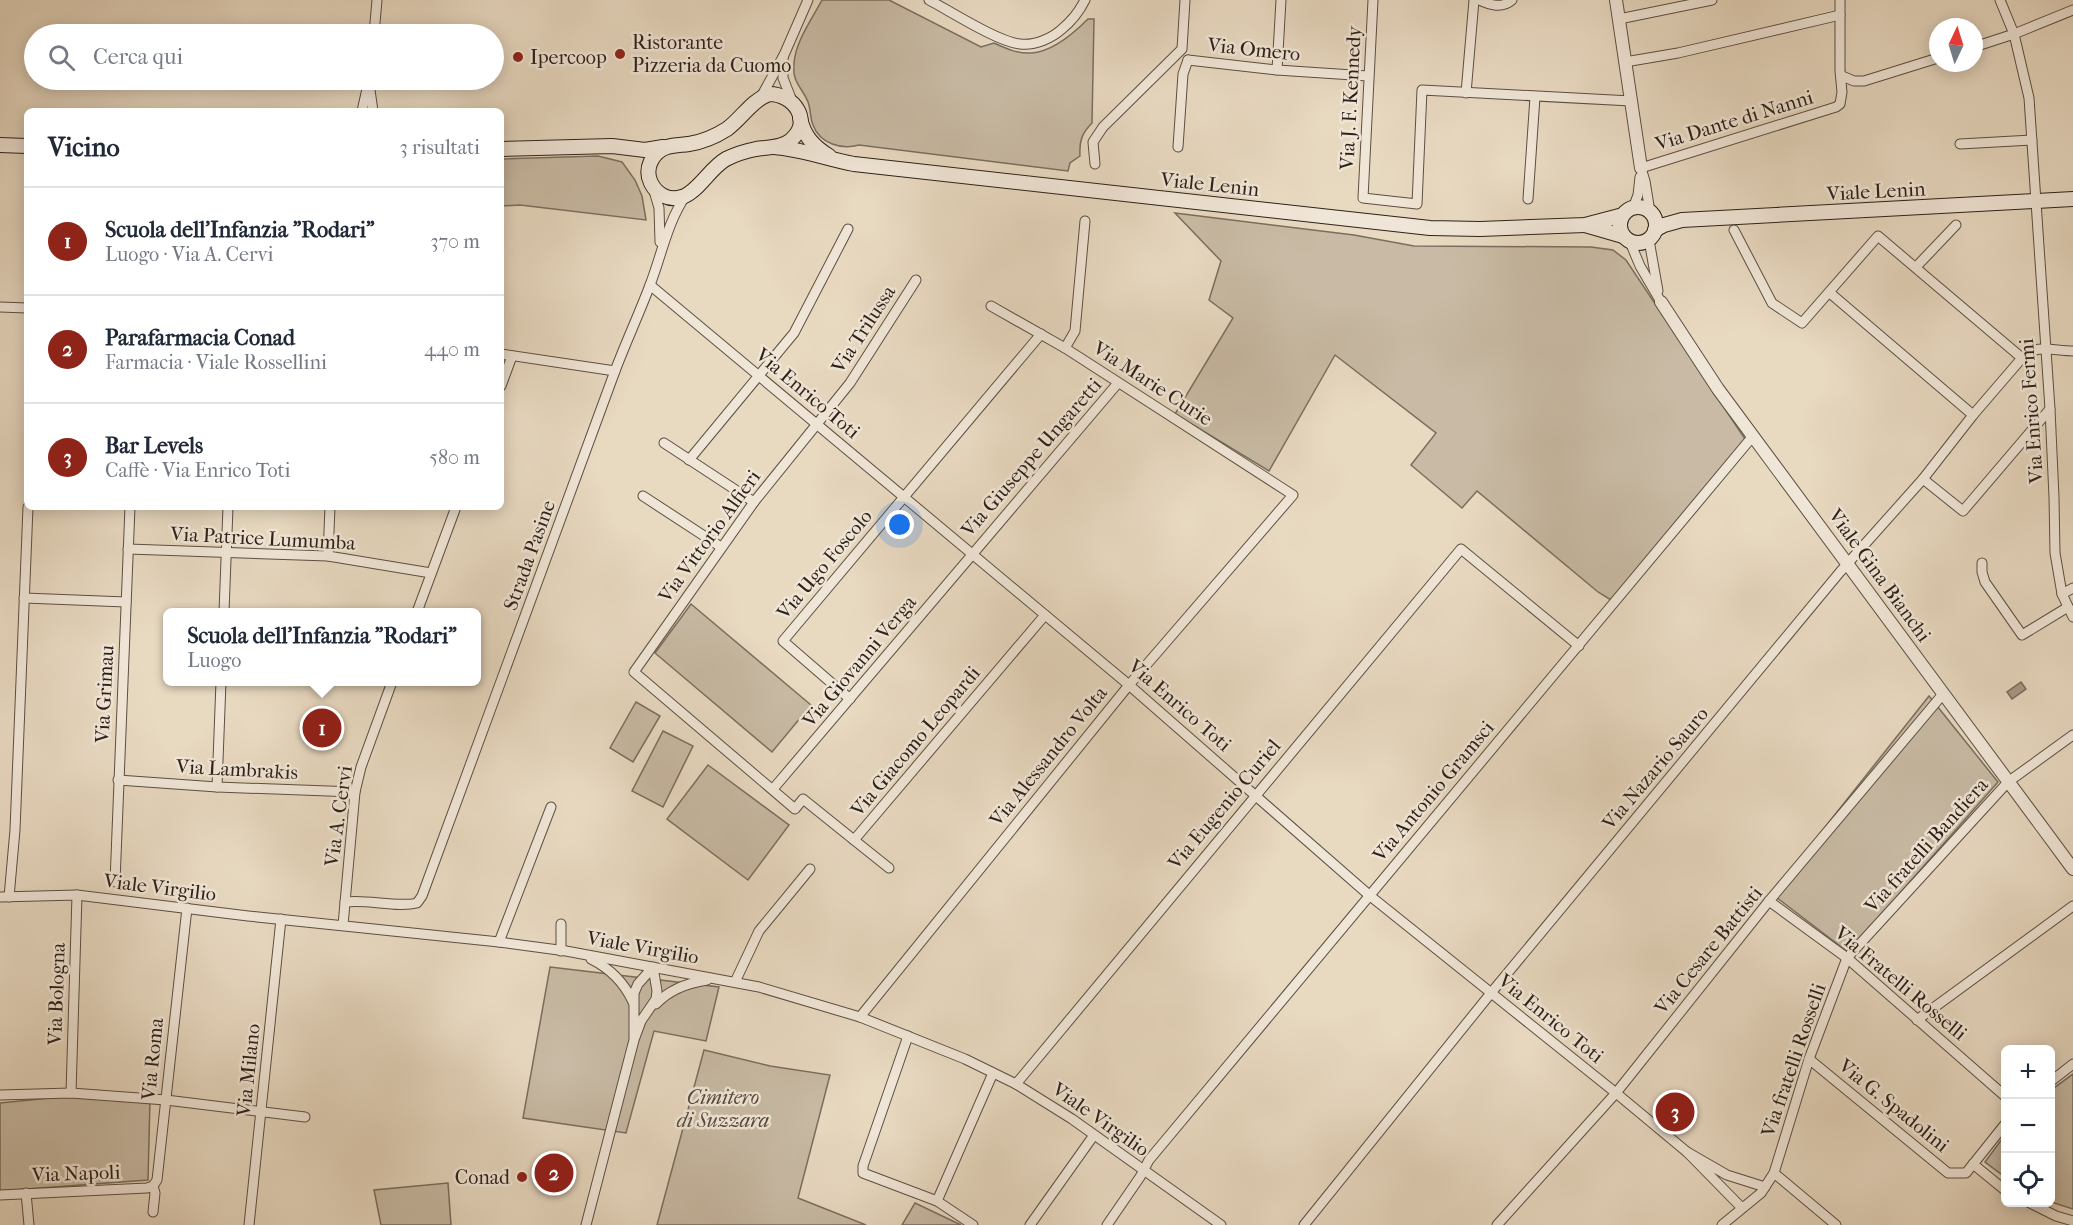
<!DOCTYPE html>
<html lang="it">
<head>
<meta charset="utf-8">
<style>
	:root { --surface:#fff; --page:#f6f6f7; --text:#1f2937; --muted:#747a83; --line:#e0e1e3; --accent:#8f2418 }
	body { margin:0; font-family:"IM FELL French Canon",serif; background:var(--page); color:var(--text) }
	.controls { position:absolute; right:18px; bottom:18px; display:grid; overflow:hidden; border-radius:9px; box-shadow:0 3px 15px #0003 }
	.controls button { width:54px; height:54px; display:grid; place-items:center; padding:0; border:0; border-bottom:2px solid var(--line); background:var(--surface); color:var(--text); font:30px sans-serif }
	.compass { position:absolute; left:1929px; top:18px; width:54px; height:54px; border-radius:50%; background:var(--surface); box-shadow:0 3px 15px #0003; rotate:4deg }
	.you { position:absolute; left:900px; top:525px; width:21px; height:21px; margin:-15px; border:4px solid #fff; border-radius:50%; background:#1a73e8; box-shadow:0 0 0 9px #1a73e833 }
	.badge { display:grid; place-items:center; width:39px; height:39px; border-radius:50%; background:var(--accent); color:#fff; font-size:20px; font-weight:700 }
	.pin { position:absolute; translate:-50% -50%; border:3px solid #fff; box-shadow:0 2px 6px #0006 }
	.popup { position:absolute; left:163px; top:608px; width:318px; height:78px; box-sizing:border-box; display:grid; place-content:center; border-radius:9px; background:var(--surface); filter:drop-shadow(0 2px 4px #0005); font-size:20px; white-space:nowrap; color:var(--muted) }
	.popup b { font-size:22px; color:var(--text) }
	.popup::after { content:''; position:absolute; left:50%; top:100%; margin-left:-12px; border:12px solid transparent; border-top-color:var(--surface) }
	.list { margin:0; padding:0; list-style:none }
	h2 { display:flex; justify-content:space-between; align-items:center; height:78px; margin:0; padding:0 24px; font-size:26px }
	h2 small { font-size:20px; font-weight:400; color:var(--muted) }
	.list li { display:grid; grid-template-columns:39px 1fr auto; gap:18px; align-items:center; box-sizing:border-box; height:108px; padding:0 24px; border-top:2px solid var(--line) }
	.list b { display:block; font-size:22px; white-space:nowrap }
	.list p { margin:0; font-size:20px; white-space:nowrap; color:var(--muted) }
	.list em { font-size:20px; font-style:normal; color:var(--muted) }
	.icon { flex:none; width:33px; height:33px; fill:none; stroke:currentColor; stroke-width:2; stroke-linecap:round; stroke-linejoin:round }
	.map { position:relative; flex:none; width:2073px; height:1225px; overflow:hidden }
	.search { position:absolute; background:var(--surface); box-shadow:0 3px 15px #0003; left:24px; top:24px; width:480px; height:66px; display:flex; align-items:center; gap:15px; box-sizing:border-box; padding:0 21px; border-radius:33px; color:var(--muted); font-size:22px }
	.panel { position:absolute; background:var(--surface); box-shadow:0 3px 15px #0003; left:24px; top:108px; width:480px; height:402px; border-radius:9px }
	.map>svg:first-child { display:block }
	.green { fill:#c8baa4; stroke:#7a6e5e; stroke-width:1.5 }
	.water { fill:#a89a88; stroke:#776a5b; stroke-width:1.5 }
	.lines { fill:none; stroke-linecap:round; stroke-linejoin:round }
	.minor-casing { stroke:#5c4f42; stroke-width:11 }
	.tertiary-casing { stroke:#5c4f42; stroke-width:14 }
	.secondary-casing { stroke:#2d2118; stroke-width:16 }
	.minor { stroke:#f0e6d7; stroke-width:9 }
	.tertiary { stroke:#f0e6d7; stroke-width:12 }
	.secondary { stroke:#f0e6d7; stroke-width:14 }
	.poi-dot { fill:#8f2418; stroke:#f0e6d7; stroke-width:2 }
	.labels { text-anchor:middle; stroke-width:5; stroke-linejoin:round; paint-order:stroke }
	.poi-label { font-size:20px; fill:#2d2118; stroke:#f0e6d7; text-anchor:start }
	.street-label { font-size:20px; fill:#2d2118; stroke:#f0e6d7 }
	.park-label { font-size:20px; font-style:italic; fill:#54473b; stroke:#f0e6d7 }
</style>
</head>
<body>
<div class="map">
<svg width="2073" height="1225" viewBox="0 0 2073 1225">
	<rect width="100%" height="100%" fill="#e8d9c1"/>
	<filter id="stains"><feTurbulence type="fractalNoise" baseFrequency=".00333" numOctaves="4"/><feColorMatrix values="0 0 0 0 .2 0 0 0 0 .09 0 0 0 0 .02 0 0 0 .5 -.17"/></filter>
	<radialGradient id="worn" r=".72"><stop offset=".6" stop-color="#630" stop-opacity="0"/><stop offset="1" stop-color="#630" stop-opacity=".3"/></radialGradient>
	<g class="green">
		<path d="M 822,0 L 889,0 L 981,47 L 994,43 C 1005,48 1017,54 1031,53 C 1051,52 1074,33 1088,19 L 1094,19 L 1092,123 C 1082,133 1079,141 1080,156 L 1070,163 L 1068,171 L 859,145 C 842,150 820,144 813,125 C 810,118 811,110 808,102 C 802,87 792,83 794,64 C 795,42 812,19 822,0 Z"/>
		<polygon points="598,156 622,162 635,180 642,196 646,220 520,205 501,206 501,159"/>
		<polygon points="1175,213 1354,235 1414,246 1591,247 1613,250 1626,260 1745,439 1611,600 1598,592 1477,491 1462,508 1411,465 1436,433 1335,355 1269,471 1175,414 1233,318 1209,300 1221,261"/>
		<polygon points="691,604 811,705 772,752 655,653"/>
		<polygon points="1929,696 1998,782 1848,952 1772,894"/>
		<polygon points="636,702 660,716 633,762 610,748"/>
		<polygon points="663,731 693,746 663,807 632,791"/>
		<polygon points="708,765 789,825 748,880 667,819"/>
		<polygon points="550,967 719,987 706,1041 654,1031 626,1133 523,1118"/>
		<polygon points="704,1050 770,1066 830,1075 798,1198 866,1225 657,1225"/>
		<polygon points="2073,1074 2073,1209 2051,1202 2050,1091"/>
		<polygon points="70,1096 150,1099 148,1180 0,1191 0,1103"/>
		<polygon points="2005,1135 2006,1177 2005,1177 1985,1162"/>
		<polygon points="448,1183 451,1225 381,1225 374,1190"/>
		<polygon points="915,1203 961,1225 902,1225"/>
	</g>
	<polygon class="water" points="2021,682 2026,689 2012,699 2007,692"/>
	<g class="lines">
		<defs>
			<g id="minor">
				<path d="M 929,0 C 950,11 998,42 1020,44 C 1035,46 1052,38 1062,29 C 1073,20 1079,12 1085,0"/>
				<polyline points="1373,0 1363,198 1417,204 1422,90 1631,101"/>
				<path d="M 1479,0 C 1490,5 1502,9 1512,0"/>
				<polyline points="2000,0 2014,34 2029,98 2050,409 2054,497 2055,553 2062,594 2073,617"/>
				<polyline points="1619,19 1712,0"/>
				<polyline points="374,34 377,0"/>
				<polyline points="1974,47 2014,34 2073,10"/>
				<polyline points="783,57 783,78 792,101"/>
				<polyline points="1188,60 1277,70 1368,76"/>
				<polyline points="1625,62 1678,53 1840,15"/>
				<polyline points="1277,70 1281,0"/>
				<polyline points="1842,76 1854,81 1864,81 1938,58"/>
				<polyline points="370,90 373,111"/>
				<polyline points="1466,93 1474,0"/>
				<polyline points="761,97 784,55 808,0"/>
				<polyline points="362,111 369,80"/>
				<polyline points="1960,144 2032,140"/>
				<polyline points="1178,147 1183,74 1188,60"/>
				<polyline points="1095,164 1093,142 1103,127 1182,49 1185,0"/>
				<polyline points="1641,168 1836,107 1840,104 1842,92 1840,71 1840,0"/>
				<polyline points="1641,168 1645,181 1650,212"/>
				<polyline points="654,191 659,208 660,242"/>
				<polyline points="1528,199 1535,97"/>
				<polyline points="1633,208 1638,195 1640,177"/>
				<polyline points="1734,230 1772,303 1802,323 1878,236 2022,358"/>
				<polyline points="1649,240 1658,291"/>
				<polyline points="1630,242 1640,266 1661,302"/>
				<polyline points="1916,267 1956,225"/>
				<polyline points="916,280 850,383 754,502 634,672 795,809 803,799 854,840 1045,615"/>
				<polyline points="650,285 1129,685 1369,895 1616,1093 1687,1152"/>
				<polyline points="1830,293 1973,415"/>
				<polyline points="0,307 27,308"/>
				<polyline points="1065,348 1075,331 1085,221"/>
				<polyline points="501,354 615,371"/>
				<polyline points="501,386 512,356"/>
				<polyline points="664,443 754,502"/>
				<polyline points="689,460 794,333 848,229"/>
				<polyline points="1923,479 1963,511 2050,409"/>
				<polyline points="643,496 721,547"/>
				<polyline points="128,549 328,556 431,573"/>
				<polyline points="328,556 330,507"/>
				<polyline points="1982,563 1982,572 1985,582 2022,635 2068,607"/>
				<polyline points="2062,594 2073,588"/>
				<polyline points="24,598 126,602"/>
				<polyline points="224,612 228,507"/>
				<polyline points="417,612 456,507"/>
				<polyline points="850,699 783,641 1041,334"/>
				<polyline points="118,780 217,787 355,792"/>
				<polyline points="217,787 221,682"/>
				<polyline points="773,789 1118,383"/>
				<polyline points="854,840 889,868"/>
				<polyline points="115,882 130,507"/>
				<polyline points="0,897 77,895 248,916 499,942 566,951 759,987 860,1017 965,1059 1016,1084 1072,1119 1221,1225"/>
				<polyline points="9,897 15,830 28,507"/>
				<polyline points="1769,901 1847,958 2006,1097"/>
				<path d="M 345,902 C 368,899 397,908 417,903 L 422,896 L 615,371 C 626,342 639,314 650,285 C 662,254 667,223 686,195"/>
				<polyline points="561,924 561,951"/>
				<polyline points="343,925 355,792 361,767 392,682"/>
				<polyline points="499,942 551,807"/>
				<path d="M 591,959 C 611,969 624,982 633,1002"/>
				<polyline points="735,982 759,931 810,869"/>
				<path d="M 656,1004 C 670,989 687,983 707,980"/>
				<polyline points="860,1017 1129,685 1293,495 1065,348 991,306"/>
				<polyline points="1917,1020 2073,906"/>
				<polyline points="908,1036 863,1166 863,1173 937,1201 973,1225"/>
				<polyline points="1809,1059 1948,1173 1966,1173 2006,1123"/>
				<polyline points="2050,1082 2073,1064"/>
				<polyline points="1016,1084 1461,549 1579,646"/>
				<polyline points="71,1093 77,895"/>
				<polyline points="0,1095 71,1093 166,1100 305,1117"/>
				<polyline points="1973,1164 2006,1191"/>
				<polyline points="1774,1173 1836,1225"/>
				<polyline points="26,1193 29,1225"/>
				<polyline points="0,1195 147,1188 153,1186"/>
				<polyline points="937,1201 993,1073"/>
				<polyline points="2028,1202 2056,1216 2073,1221"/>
				<polyline points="1742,1208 1687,1152 1727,1175 1765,1187"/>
				<polyline points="153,1212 155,1193 153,1186 157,1180 187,908"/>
				<polyline points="249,1225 281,919"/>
				<polyline points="586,1225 634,1040 641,1021 656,999 657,991 653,967 638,984 634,993 634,1040"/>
				<polyline points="1030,1225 1094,1135"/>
				<polyline points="1107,1225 1140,1177 1149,1160 1753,436"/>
				<path d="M 1304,1225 L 1491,993 L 1840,572 L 1923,479 L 1973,415 L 2022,358 C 2036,343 2053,351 2073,351"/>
				<polyline points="1497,1225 1616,1093 1769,901 1943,694"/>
				<polyline points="1722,1225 1761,1193 1774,1173 1809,1059 1847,958 2008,782 2073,735"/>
			</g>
			<g id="tertiary">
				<polyline points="1616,0 1641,168"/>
				<polyline points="1661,302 1718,389 2073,869"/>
			</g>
			<g id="secondary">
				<path d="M 769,94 C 794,94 813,121 791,140 C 782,148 768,147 756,149 C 746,151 736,154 726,159 C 710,168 698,192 682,197 C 669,201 657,195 651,183 C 644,169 652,152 667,147 C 674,145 682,145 689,144 C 702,142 716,136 727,129 C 742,118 751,101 769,94 Z"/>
				<path d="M 800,118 C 804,136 813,146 829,156"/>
				<polyline points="0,145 27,146"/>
				<path d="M 774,147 C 802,149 827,159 854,164 L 1430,228 L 1480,229 L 1585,225 L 1623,215"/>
				<polyline points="501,149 612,146 645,150 663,147"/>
				<circle cx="1638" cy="225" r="18"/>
				<polyline points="1585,225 1623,236"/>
				<polyline points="1655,230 1664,225 1682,220 2073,199"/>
			</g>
		</defs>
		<use href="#minor" class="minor-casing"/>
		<use href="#tertiary" class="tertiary-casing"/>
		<use href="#secondary" class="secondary-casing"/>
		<use href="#minor" class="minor"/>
		<use href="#tertiary" class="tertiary"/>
		<use href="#secondary" class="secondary"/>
	</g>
	<g class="poi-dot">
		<circle cx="620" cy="54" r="6"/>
		<circle cx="518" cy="57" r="6"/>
		<circle cx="522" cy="1177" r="6"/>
	</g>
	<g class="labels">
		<g class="poi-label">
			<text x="632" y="49">Ristorante<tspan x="632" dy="23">Pizzeria da Cuomo</tspan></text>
			<text x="530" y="64">Ipercoop</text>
			<text x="510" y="1184" text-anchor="end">Conad</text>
		</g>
		<g class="street-label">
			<text transform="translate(1254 49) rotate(6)" y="7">Via Omero</text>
			<text transform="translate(1350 98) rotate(-87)" y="7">Via J. F. Kennedy</text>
			<text transform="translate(1734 120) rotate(-17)" y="7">Via Dante di Nanni</text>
			<text transform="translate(1210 184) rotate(6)" y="7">Viale Lenin</text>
			<text transform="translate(1876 191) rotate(-3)" y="7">Viale Lenin</text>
			<text transform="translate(863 329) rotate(-57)" y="7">Via Trilussa</text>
			<text transform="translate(1153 383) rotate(33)" y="7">Via Marie Curie</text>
			<text transform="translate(808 393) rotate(40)" y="7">Via Enrico Toti</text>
			<text transform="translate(2031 411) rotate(-94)" y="7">Via Enrico Fermi</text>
			<text transform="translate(1031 457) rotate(-49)" y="7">Via Giuseppe Ungaretti</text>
			<text transform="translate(709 536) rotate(-54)" y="7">Via Vittorio Alfieri</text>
			<text transform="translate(263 538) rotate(3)" y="7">Via Patrice Lumumba</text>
			<text transform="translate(529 555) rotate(-70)" y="7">Strada Pasine</text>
			<text transform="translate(824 564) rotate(-50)" y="7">Via Ugo Foscolo</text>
			<text transform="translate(1880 575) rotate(54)" y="7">Viale Gina Bianchi</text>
			<text transform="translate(859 661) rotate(-50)" y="7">Via Giovanni Verga</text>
			<text transform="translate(104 694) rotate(-87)" y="7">Via Grimau</text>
			<text transform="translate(1180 705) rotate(41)" y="7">Via Enrico Toti</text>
			<text transform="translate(915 741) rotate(-50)" y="7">Via Giacomo Leopardi</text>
			<text transform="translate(1048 756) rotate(-51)" y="7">Via Alessandro Volta</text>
			<text transform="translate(1655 768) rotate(-50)" y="7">Via Nazario Sauro</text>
			<text transform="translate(237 769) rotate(3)" y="7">Via Lambrakis</text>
			<text transform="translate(1433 791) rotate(-50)" y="7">Via Antonio Gramsci</text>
			<text transform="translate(1224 804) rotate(-50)" y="7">Via Eugenio Curiel</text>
			<text transform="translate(338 816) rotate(-82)" y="7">Via A. Cervi</text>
			<text transform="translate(1926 845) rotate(-48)" y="7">Via fratelli Bandiera</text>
			<text transform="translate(160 887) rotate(7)" y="7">Viale Virgilio</text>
			<text transform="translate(643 947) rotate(10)" y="7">Viale Virgilio</text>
			<text transform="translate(1708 950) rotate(-51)" y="7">Via Cesare Battisti</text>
			<text transform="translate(1901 983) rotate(40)" y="7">Via Fratelli Rosselli</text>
			<text transform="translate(56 994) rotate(-88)" y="7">Via Bologna</text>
			<text transform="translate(1551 1018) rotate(39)" y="7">Via Enrico Toti</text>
			<text transform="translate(152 1059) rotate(-84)" y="7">Via Roma</text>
			<text transform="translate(1793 1060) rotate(-71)" y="7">Via fratelli Rosselli</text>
			<text transform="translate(248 1070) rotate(-84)" y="7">Via Milano</text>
			<text transform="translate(1894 1105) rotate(39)" y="7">Via G. Spadolini</text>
			<text transform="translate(1101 1119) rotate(35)" y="7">Viale Virgilio</text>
			<text transform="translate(76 1173) rotate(-2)" y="7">Via Napoli</text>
		</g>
		<g class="park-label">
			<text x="723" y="1104">Cimitero<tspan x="723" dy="23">di Suzzara</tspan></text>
		</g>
	</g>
	<rect width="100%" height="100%" filter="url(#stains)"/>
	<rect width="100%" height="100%" fill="url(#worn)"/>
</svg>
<div class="controls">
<button>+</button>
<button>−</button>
<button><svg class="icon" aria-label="locate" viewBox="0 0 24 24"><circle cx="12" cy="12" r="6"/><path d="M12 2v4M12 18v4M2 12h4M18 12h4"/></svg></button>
</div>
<svg class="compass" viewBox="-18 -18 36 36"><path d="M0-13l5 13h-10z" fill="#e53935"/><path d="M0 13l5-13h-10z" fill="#747a83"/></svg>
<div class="you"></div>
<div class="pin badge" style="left:322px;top:728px">1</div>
<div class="popup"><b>Scuola dell'Infanzia &quot;Rodari&quot;</b>Luogo</div>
<div class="pin badge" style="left:554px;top:1173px">2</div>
<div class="pin badge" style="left:1675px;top:1112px">3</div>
<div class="search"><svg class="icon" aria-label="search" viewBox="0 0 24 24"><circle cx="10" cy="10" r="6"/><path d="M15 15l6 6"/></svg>Cerca qui</div>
<section class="panel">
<h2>Vicino<small>3 risultati</small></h2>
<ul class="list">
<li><span class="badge">1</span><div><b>Scuola dell'Infanzia &quot;Rodari&quot;</b><p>Luogo · Via A. Cervi</p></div><em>370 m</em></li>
<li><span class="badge">2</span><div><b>Parafarmacia Conad</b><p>Farmacia · Viale Rossellini</p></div><em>440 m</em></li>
<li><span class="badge">3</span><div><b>Bar Levels</b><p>Caffè · Via Enrico Toti</p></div><em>580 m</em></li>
</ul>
</section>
</div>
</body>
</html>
